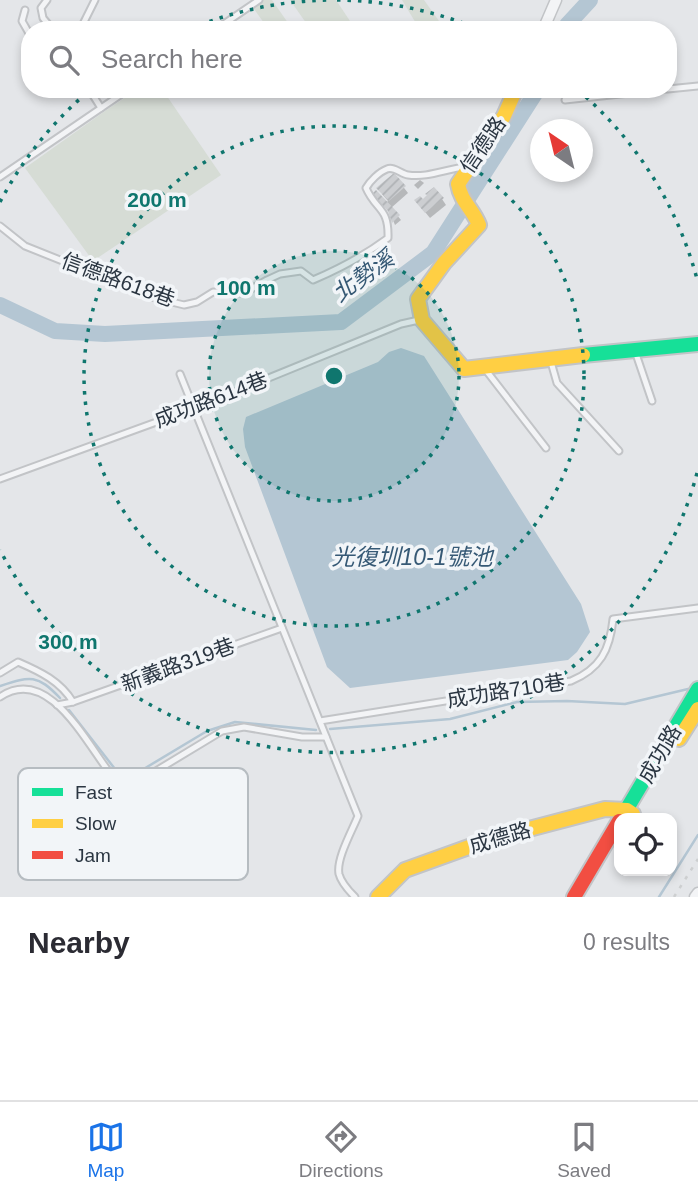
<!DOCTYPE html>
<html lang="en">
<head>
<meta charset="utf-8">
<style>
	:root { --surface:#fff; --page:#f7f7f7; --text:#2b2b33; --muted:#7c7c81; --line:#e1e1e2; --accent:#1a73e8 }
	body { margin:0; font-family:Helvetica,"Noto Sans TC",sans-serif; background:var(--page); color:var(--text) }
	.controls { position:absolute; right:21px; bottom:21px; display:grid; overflow:hidden; border-radius:14px; box-shadow:0 4px 10px #0003 }
	.controls button { width:63px; height:63px; display:grid; place-items:center; padding:0; border:0; border-bottom:2px solid var(--line); background:var(--surface); color:var(--text); font:35px sans-serif }
	.compass { position:absolute; left:530px; top:119px; width:63px; height:63px; border-radius:50%; background:var(--surface); box-shadow:0 4px 10px #0003; rotate:325deg }
	.list { margin:0; padding:0; list-style:none }
	h2 { display:flex; justify-content:space-between; align-items:center; height:91px; margin:0; padding:0 28px; font-size:30px }
	h2 small { font-size:23px; font-weight:400; color:var(--muted) }
	.icon { flex:none; width:38px; height:38px; fill:none; stroke:currentColor; stroke-width:2; stroke-linecap:round; stroke-linejoin:round }
	.map { position:relative; flex:none; width:698px; height:897px; overflow:hidden }
	.search { position:absolute; background:var(--surface); box-shadow:0 4px 10px #0003; left:21px; right:21px; top:21px; height:77px; display:flex; align-items:center; gap:18px; box-sizing:border-box; padding:0 24px; border-radius:28px; color:var(--muted); font-size:26px }
	.sheet { height:203px; background:var(--surface) }
	nav { display:flex; justify-content:space-around; align-items:center; box-sizing:border-box; height:98px; border-top:2px solid var(--line); background:var(--surface); font-size:19px; color:var(--muted) }
	nav a { display:grid; justify-items:center; gap:4px }
	nav .on { color:var(--accent) }
	.map>svg:first-child { display:block }
	.green { fill:#d6dcd5 }
	.water { fill:#b4c6d3 }
	.shadow { fill:#0003 }
	.lines { fill:none; stroke-linecap:round; stroke-linejoin:round }
	.stream { stroke:#b4c6d3; stroke-width:2.5 }
	.river { stroke:#b4c6d3; stroke-width:16 }
	.building { fill:url(#building-hatch) }
	.lane-casing { stroke:#c2c4c7; stroke-width:9 }
	.street-casing { stroke:#c2c4c7; stroke-width:13 }
	.fast-casing { stroke:#c2c4c7; stroke-width:18 }
	.slow-casing { stroke:#c2c4c7; stroke-width:18 }
	.jam-casing { stroke:#c2c4c7; stroke-width:18 }
	.lane { stroke:#f3f4f6; stroke-width:5 }
	.street { stroke:#f3f4f6; stroke-width:10 }
	.fast { stroke:#16e098; stroke-width:14 }
	.slow { stroke:#ffcf43; stroke-width:14 }
	.jam { stroke:#f24e42; stroke-width:14 }
	.rail { stroke:#cdcfd0; stroke-width:2.5; stroke-dasharray:3.5 7; stroke-linecap:butt }
	.ring { fill:none; stroke:#0f766e; stroke-width:3.5; stroke-dasharray:3.5 7 }
	.labels { text-anchor:middle; stroke-width:7; stroke-linejoin:round; paint-order:stroke }
	.street-label { font-size:21px; fill:#2b3642; stroke:#f2f5f8 }
	.water-label { font-size:23px; font-style:italic; fill:#365975; stroke:#f2f5f8 }
	.key { fill:#f2f5f8; stroke:#b6bcc1; stroke-width:2 }
	.key-label { font-size:19px; fill:#2b3642 }
	.centre { fill:#0f766e; stroke:#f2f5f8; stroke-width:3.5 }
	.ring-label { font-size:21px; text-anchor:middle; font-weight:bold; fill:#0f766e; stroke:#f2f5f8; stroke-width:7; stroke-linejoin:round; paint-order:stroke }
</style>
</head>
<body>
<div class="map">
<svg width="698" height="897" viewBox="0 0 698 897">
	<defs>
		<pattern id="building-hatch" width="6" height="6" patternUnits="userSpaceOnUse" patternTransform="scale(1.75)"><rect width="6" height="6" fill="#ccced1"/><path d="M-1 1l2-2M0 6l6-6M5 7l2-2" fill="none" stroke="#afb2b5"/></pattern>
	</defs>
	<rect width="100%" height="100%" fill="#e4e6e9"/>
	<g class="green">
		<polygon points="253,0 272,0 293,30 269,30 254,9 246,5"/>
		<polygon points="290,0 336,0 356,30 311,30"/>
		<polygon points="402,0 424,0 444,28 441,30 420,30"/>
		<polygon points="138,89 162,89 221,175 93,261 25,168 105,111"/>
	</g>
	<polygon class="water" points="401,348 424,356 581,604 590,632 577,652 568,660 350,688 327,667 245,447 243,429 246,417 378,362 389,352"/>
	<g class="shadow">
		<polygon points="394,175 408,193 391,208 401,220 395,225 386,203 388,201 382,194"/>
		<polygon points="420,180 424,183 418,189 414,185"/>
		<polygon points="442,199 446,205 430,218 420,206 422,201"/>
	</g>
	<g class="lines">
		<g class="stream">
			<path d="M 0,686 C 31,676 37,674 60,698"/>
			<polyline points="69,710 115,769 127,773 142,770 207,731 235,722 316,730"/>
			<polyline points="330,729 450,719 517,702 567,701 625,704 688,689"/>
			<polyline points="659,897 698,835"/>
		</g>
		<g class="river">
			<polyline points="565,30 567,25 590,0"/>
			<polyline points="0,305 55,331 105,334 341,322 433,253 538,89"/>
		</g>
	</g>
	<g class="building">
		<polygon points="394,173 406,186 389,201 376,188"/>
		<polygon points="434,187 444,198 425,213 414,200 420,196 423,199 427,195 425,194"/>
		<polygon points="376,190 400,215 392,223 388,211 372,194"/>
	</g>
	<g class="lines">
		<defs>
			<g id="lane">
				<polyline points="47,0 41,8 43,18 53,30"/>
				<polyline points="25,10 22,21 30,35"/>
				<polyline points="80,30 95,0"/>
				<polyline points="215,30 259,0"/>
				<polyline points="89,89 101,108"/>
				<polyline points="668,89 698,86"/>
				<polyline points="565,100 666,89"/>
				<polyline points="0,177 129,89"/>
				<path d="M 0,226 L 25,246 L 155,298 L 184,305 L 197,302 L 213,292 L 241,293 L 246,292 L 267,280 L 280,274 L 301,271 L 313,280 C 339,269 365,255 388,238 C 389,207 376,211 366,188 C 370,181 379,172 387,169 C 394,166 401,174 408,175 C 427,178 446,169 465,167"/>
				<polyline points="635,351 652,401"/>
				<polyline points="551,362 557,383 619,451"/>
				<polyline points="485,369 546,448"/>
				<path d="M 180,374 L 358,816 C 352,831 336,859 339,874 C 341,882 350,892 355,897"/>
				<polyline points="0,479 195,408 401,324 419,320"/>
				<path d="M 0,673 L 18,662 C 41,672 60,681 73,702 L 57,705"/>
				<path d="M 0,697 C 51,662 90,752 117,782 L 125,784 L 136,783 L 222,731 L 244,727 L 302,737 L 326,737"/>
				<polyline points="73,702 282,628"/>
				<path d="M 320,721 L 571,681 C 600,669 610,650 613,619 L 698,608"/>
			</g>
			<g id="street">
				<polyline points="543,30 556,0"/>
				<polyline points="695,897 698,893"/>
			</g>
			<g id="fast">
				<polyline points="583,355 698,344"/>
				<polyline points="622,817 698,689"/>
			</g>
			<g id="slow">
				<path d="M 516,89 L 504,116 L 458,184 C 461,202 473,209 479,225 L 444,263 L 418,299 L 422,320 L 464,369 L 583,355"/>
				<polyline points="679,739 698,709"/>
				<polyline points="378,897 405,870 491,839 605,809 627,810 633,814"/>
			</g>
			<polyline id="jam" points="574,897 619,821"/>
		</defs>
		<use href="#lane" class="lane-casing"/>
		<use href="#street" class="street-casing"/>
		<use href="#fast" class="fast-casing"/>
		<use href="#slow" class="slow-casing"/>
		<use href="#jam" class="jam-casing"/>
		<use href="#lane" class="lane"/>
		<use href="#street" class="street"/>
		<use href="#fast" class="fast"/>
		<use href="#slow" class="slow"/>
		<use href="#jam" class="jam"/>
		<polyline class="rail" points="674,897 698,859"/>
	</g>
	<circle cx="334" cy="376" r="125" fill="#0f766e" fill-opacity=".12"/>
	<g class="ring">
		<circle cx="334" cy="376" r="125"/>
		<circle cx="334" cy="376" r="250"/>
		<path d="M697 473A376 376 0 0 1 0 550M0 202A376 376 0 0 1 90 90M190 29A376 376 0 0 1 331 0M337 0A376 376 0 0 1 478 29M578 90A376 376 0 0 1 697 279"/>
	</g>
	<g class="labels">
		<g class="street-label">
			<text transform="translate(483 145) rotate(-56)" y="7">信德路</text>
			<text transform="translate(118 280) rotate(20)" y="7">信德路618巷</text>
			<text transform="translate(211 400) rotate(-21)" y="7">成功路614巷</text>
			<text transform="translate(178 665) rotate(-20)" y="7">新義路319巷</text>
			<text transform="translate(506 691) rotate(-9)" y="7">成功路710巷</text>
			<text transform="translate(660 754) rotate(-60)" y="7">成功路</text>
			<text transform="translate(500 838) rotate(-16)" y="7">成德路</text>
		</g>
		<g class="water-label">
			<text transform="translate(363 276) rotate(-36)" y="8">北勢溪</text>
			<text x="412" y="565">光復圳10-1號池</text>
		</g>
	</g>
	<rect x="18" y="768" width="230" height="112" rx="10" class="key"/>
	<rect x="32" y="788" width="31" height="8" fill="#16e098"/>
	<rect x="32" y="819" width="31" height="9" fill="#ffcf43"/>
	<rect x="32" y="851" width="31" height="8" fill="#f24e42"/>
	<g class="key-label">
		<text x="75" y="799">Fast</text>
		<text x="75" y="830">Slow</text>
		<text x="75" y="862">Jam</text>
	</g>
	<circle cx="334" cy="376" r="10" class="centre"/>
	<g class="ring-label">
		<text x="157" y="207">200 m</text>
		<text x="246" y="295">100 m</text>
		<text x="68" y="649">300 m</text>
	</g>
</svg>
<div class="controls">
<button><svg class="icon" aria-label="locate" viewBox="0 0 24 24"><circle cx="12" cy="12" r="6"/><path d="M12 2v4M12 18v4M2 12h4M18 12h4"/></svg></button>
</div>
<svg class="compass" viewBox="-18 -18 36 36"><path d="M0-13l5 13h-10z" fill="#e53935"/><path d="M0 13l5-13h-10z" fill="#7c7c81"/></svg>
<div class="search"><svg class="icon" aria-label="search" viewBox="0 0 24 24"><circle cx="10" cy="10" r="6"/><path d="M15 15l6 6"/></svg>Search here</div>
</div>
<section class="sheet">
<h2>Nearby<small>0 results</small></h2>
<ul class="list">
</ul>
</section>
<nav>
<a class="on"><svg class="icon" aria-label="map" viewBox="0 0 24 24"><path d="M3 6l6-2 6 2 6-2v14l-6 2-6-2-6 2zM9 4v14M15 6v14"/></svg>Map</a>
<a><svg class="icon" aria-label="directions" viewBox="0 0 24 24"><path d="M12 3l9 9-9 9-9-9zM9 14v-3h6M13 9l2 2-2 2"/></svg>Directions</a>
<a><svg class="icon" aria-label="saved" viewBox="0 0 24 24"><path d="M7 4h10v16l-5-4-5 4z"/></svg>Saved</a>
</nav>
</body>
</html>
